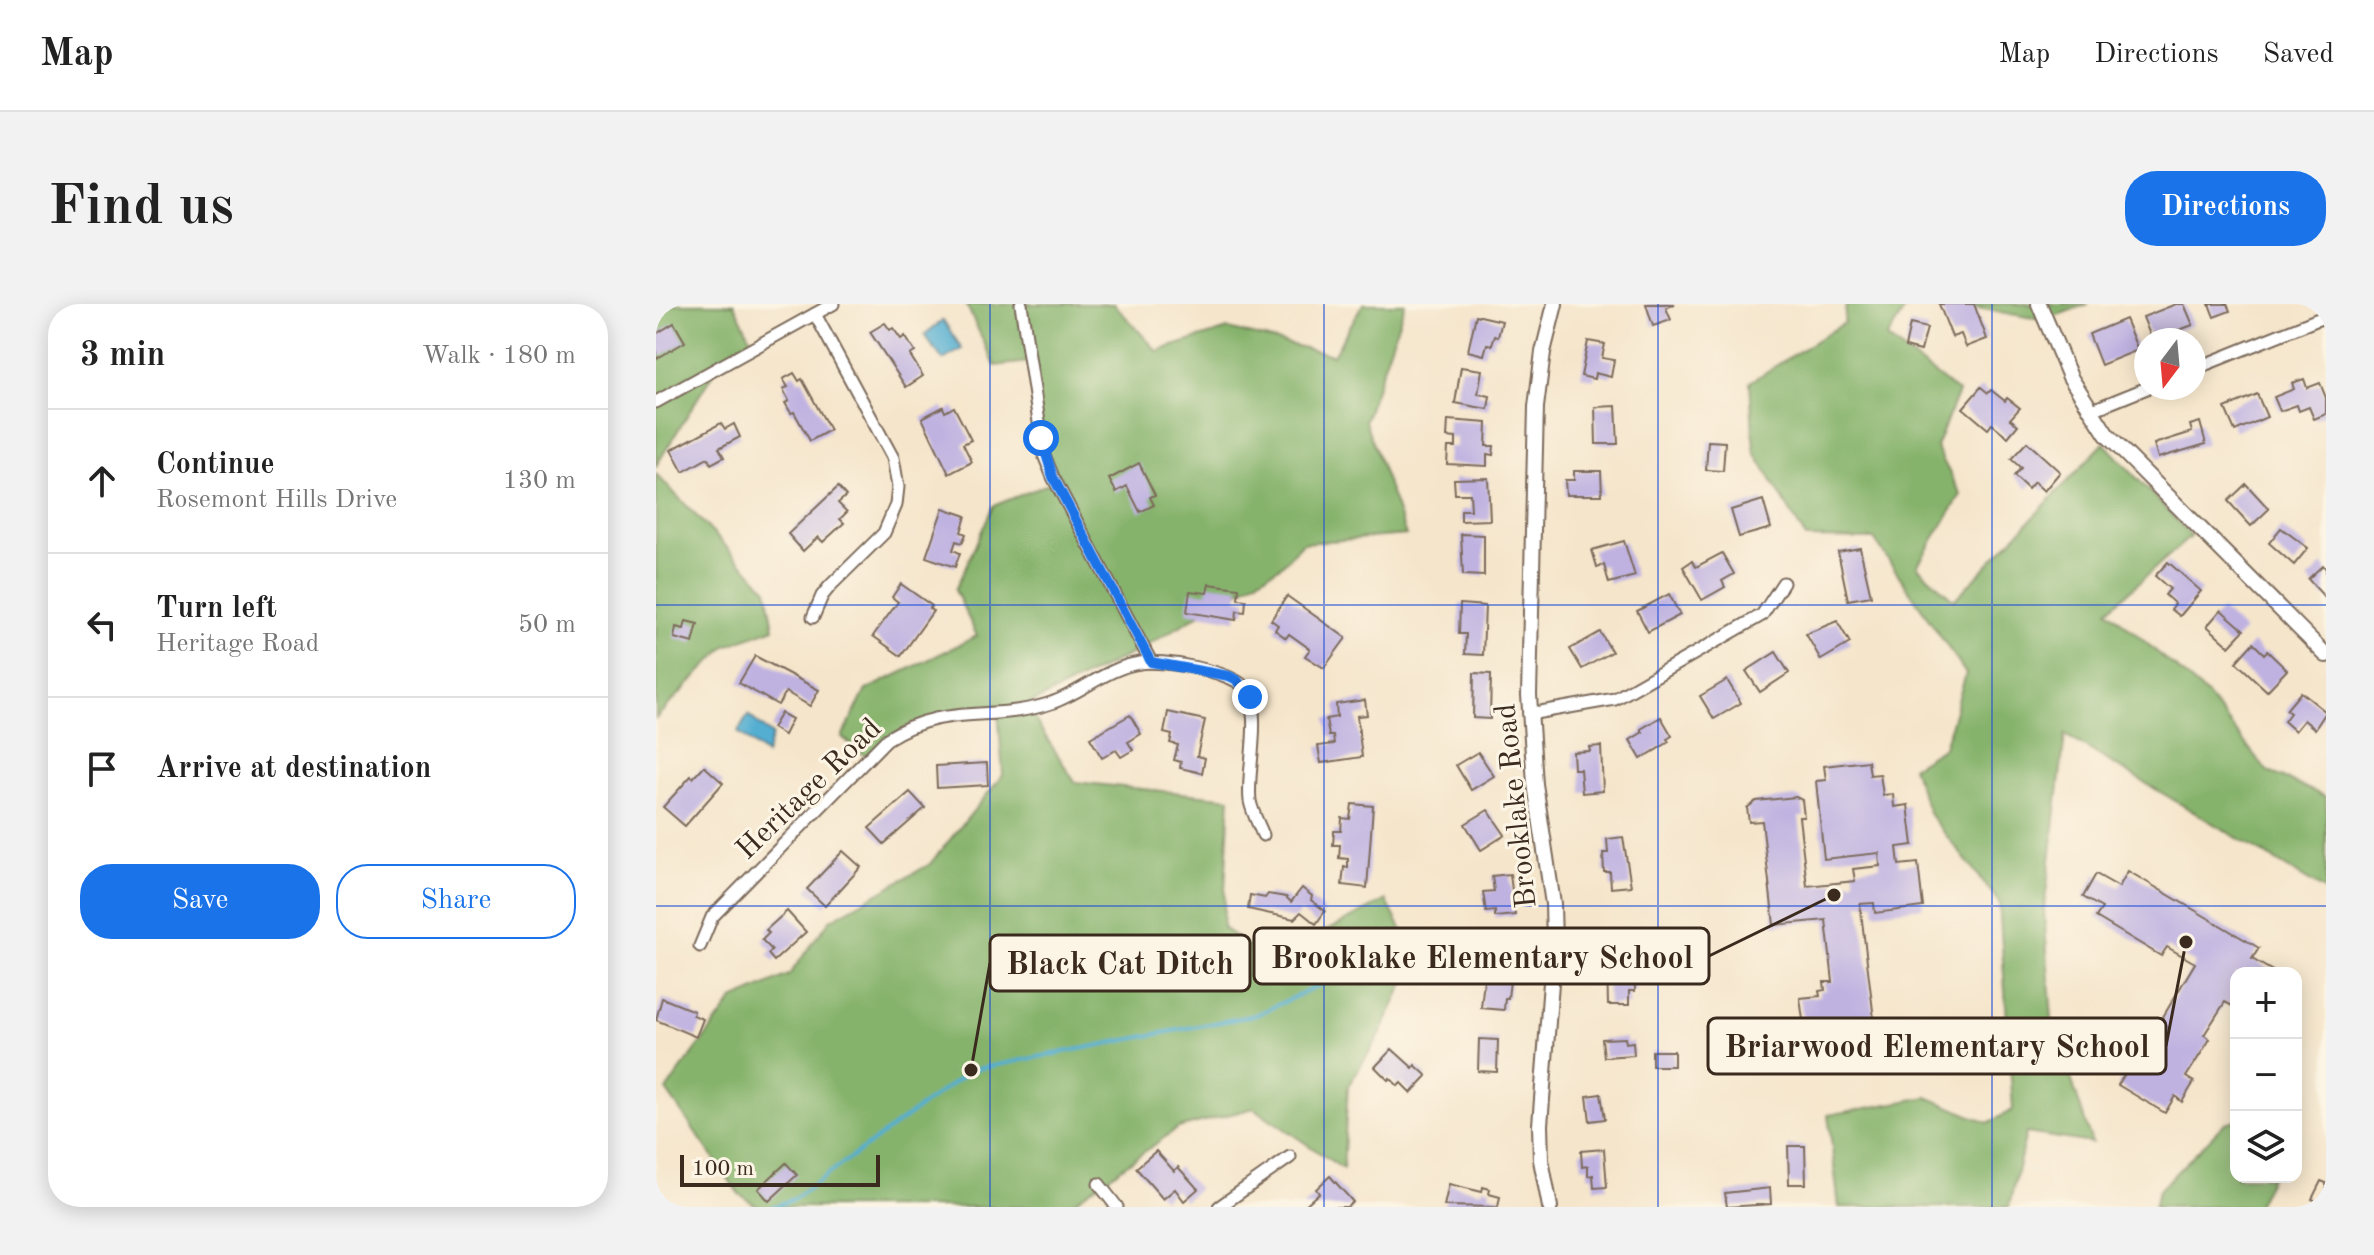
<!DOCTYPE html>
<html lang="en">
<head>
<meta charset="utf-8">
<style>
	:root { --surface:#fff; --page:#f2f2f2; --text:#222; --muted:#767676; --line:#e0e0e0; --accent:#1a73e8 }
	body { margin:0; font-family:"Old Standard TT",serif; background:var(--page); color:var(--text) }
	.controls { position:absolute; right:24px; bottom:24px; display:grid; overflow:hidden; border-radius:16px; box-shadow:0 4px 20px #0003 }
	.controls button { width:72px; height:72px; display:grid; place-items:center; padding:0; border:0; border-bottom:2px solid var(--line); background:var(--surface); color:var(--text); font:40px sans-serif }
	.compass { position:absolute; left:1478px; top:24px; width:72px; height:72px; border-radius:50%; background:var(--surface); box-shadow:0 4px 20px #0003; rotate:196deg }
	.scale { position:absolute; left:24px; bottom:20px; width:200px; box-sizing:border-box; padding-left:8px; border:4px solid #3b2a1e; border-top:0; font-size:22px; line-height:28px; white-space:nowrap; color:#3b2a1e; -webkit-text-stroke:6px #fcf5e5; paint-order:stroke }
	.stop { position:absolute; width:24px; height:24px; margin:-18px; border:6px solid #1a73e8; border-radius:50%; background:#fff }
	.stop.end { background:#1a73e8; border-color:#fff; box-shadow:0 2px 8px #0008 }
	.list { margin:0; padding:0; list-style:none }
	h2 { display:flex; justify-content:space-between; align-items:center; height:104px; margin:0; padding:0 32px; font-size:34px }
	h2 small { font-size:26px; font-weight:400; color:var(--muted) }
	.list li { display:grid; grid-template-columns:52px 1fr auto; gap:24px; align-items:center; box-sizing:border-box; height:144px; padding:0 32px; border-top:2px solid var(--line) }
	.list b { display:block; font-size:30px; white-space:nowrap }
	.list p { margin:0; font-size:26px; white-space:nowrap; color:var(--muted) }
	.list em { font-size:26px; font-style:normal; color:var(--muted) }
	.actions { display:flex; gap:16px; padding:24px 32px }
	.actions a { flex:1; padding:18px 0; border:2px solid var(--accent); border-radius:32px; text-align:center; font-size:28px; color:var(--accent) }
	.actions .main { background:var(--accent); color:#fff }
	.icon { flex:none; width:44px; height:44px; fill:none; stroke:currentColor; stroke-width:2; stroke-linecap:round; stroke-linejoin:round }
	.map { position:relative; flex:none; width:1670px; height:903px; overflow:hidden; border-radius:32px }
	header { display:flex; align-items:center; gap:48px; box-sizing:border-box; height:112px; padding:0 40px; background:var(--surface); border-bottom:2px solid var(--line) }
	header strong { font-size:38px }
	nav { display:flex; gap:44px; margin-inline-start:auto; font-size:28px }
	.intro { display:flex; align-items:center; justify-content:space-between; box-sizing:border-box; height:192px; padding:0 48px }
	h1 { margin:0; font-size:56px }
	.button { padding:20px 36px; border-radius:32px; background:var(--accent); color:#fff; font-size:28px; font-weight:700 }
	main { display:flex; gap:48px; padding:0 48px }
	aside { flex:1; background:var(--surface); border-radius:32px; box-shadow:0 4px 20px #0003 }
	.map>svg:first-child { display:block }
	.forest { fill:#86b36c; stroke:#606e45; stroke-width:2 }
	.water { fill:#53aed1; stroke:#476c78; stroke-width:2 }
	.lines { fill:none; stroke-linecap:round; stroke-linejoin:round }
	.stream { stroke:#53aed1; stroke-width:4 }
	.building { fill:#bfb2e1 }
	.minor-casing { stroke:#7c6b5b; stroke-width:15 }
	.tertiary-casing { stroke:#7c6b5b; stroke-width:18 }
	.minor { stroke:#fff; stroke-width:11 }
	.tertiary { stroke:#fff; stroke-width:14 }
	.route { stroke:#1a73e8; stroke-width:10 }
	.grid { fill:none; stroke:#1d4ed8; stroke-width:2; stroke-opacity:0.55 }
	.labels { text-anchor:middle; stroke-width:6; stroke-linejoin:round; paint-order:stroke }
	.street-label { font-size:30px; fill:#3b2a1e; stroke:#fcf5e5 }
	.leader { fill:none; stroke:#3b2a1e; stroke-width:3 }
	.callout-dot { fill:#3b2a1e; stroke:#fcf5e5; stroke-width:3 }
	.callout { fill:#fcf5e5; stroke:#3b2a1e; stroke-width:3 }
	.callout-label { font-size:32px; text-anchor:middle; font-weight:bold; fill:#3b2a1e }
</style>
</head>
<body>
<header>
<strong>Map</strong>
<nav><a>Map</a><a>Directions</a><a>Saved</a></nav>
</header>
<div class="intro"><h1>Find us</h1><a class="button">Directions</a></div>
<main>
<aside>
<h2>3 min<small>Walk · 180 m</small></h2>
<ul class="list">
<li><svg class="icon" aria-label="ahead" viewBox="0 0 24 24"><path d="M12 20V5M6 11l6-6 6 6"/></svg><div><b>Continue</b><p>Rosemont Hills Drive</p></div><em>130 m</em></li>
<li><svg class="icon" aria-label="left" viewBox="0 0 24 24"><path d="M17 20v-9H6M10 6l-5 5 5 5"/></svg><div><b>Turn left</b><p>Heritage Road</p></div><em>50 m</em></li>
<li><svg class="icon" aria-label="arrive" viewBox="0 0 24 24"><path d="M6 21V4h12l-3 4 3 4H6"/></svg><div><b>Arrive at destination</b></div></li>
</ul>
<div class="actions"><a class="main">Save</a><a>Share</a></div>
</aside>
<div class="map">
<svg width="1670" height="903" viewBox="0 0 1670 903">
	<rect width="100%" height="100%" fill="#fcf5e5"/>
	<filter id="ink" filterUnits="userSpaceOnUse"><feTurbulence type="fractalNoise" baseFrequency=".0125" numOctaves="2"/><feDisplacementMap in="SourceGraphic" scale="16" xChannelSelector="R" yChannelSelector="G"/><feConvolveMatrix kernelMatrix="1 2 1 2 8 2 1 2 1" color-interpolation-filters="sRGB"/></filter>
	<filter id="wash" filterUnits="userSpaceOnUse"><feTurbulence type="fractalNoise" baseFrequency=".006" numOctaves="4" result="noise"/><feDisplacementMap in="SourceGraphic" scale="32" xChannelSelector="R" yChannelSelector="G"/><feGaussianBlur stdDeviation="1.8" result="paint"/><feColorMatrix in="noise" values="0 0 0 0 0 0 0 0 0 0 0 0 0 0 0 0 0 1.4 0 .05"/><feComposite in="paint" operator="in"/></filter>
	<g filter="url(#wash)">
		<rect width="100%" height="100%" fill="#f5e5cb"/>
		<g class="forest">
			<polygon points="0,0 78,0 97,39 64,58 0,162"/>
			<polygon points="310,0 458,0 501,47 572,25 677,51 707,0 749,0 709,117 750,231 647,239 625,262 485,345 370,402 419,478 574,494 567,624 614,656 730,596 760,653 725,729 692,782 687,865 598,804 522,824 410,903 103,903 83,890 10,786 77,696 133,671 174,616 274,560 347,471 342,407 257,419 209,452 186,433 210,386 321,332 299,286 337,202 397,178 373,58 339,62"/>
			<polygon points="1190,0 1252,0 1231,34 1302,88 1280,143 1305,191 1261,262 1298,296 1448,139 1535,232 1452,306 1551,391 1611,467 1670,493 1670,587 1409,431 1388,607 1396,715 1436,839 1370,829 1353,903 1183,903 1172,811 1271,793 1332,819 1357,806 1343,598 1274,511 1256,463 1288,443 1310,370 1218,235 1150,234 1098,147 1094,78 1188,19"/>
			<polygon points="1300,0 1432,0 1388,16"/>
			<polygon points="0,170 111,285 118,324 70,342 0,414"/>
			<polygon points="1580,816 1580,873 1615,873 1600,903 1498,903 1503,886 1569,819"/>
		</g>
		<g class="water">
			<polygon points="287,16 306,45 287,56 268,31"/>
			<polygon points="92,411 116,431 110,451 82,428"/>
		</g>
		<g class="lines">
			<polyline class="stream" points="116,903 138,895 315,766 600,711 747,642"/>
		</g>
		<g id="blocks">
			<g class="building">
				<polygon points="990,0 1019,0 1010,4 1015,16 997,22"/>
				<polygon points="1283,0 1318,0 1331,35 1310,43 1305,30 1296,33"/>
				<polygon points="1520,0 1528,0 1537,21 1496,36 1487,13"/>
				<polygon points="1553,0 1571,0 1574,7 1558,13"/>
				<polygon points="820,11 846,17 842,33 839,32 836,41 831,40 828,51 812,47"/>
				<polygon points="1469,15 1482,46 1445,61 1433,30"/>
				<polygon points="18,19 29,38 0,55 0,30"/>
				<polygon points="229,19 234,26 237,24 245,35 249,32 259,48 254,51 267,72 250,83 214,28"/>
				<polygon points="1254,20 1271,24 1265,47 1249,43"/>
				<polygon points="932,37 949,40 946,54 958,56 955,73 939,69 938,75 925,72"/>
				<polygon points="805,63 826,66 822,90 834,92 832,105 799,99"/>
				<polygon points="138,69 143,77 146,75 174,126 154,137 138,108 135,109 129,99 133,97 127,85 132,83 127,75"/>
				<polygon points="1648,75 1651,84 1664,79 1670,94 1670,110 1658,115 1653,103 1643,107 1641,101 1624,107 1618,93 1638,85 1636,79"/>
				<polygon points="1325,83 1332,89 1335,86 1349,97 1351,94 1364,104 1354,115 1362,121 1352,133 1336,120 1332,125 1307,104"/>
				<polygon points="1601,90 1611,113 1579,127 1569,104"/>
				<polygon points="960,102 962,140 940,140 939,103"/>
				<polygon points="287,103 289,108 298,103 315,136 307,140 316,158 293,170 266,114"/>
				<polygon points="792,116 831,119 830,142 838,142 837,151 831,150 831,162 791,160 792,143 800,143 800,134 791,133"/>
				<polygon points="1544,118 1550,140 1502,154 1498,140 1536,128 1534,121"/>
				<polygon points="65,119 69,125 78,120 84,133 63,144 68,153 55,160 52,154 27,168 15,146"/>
				<polygon points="1052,137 1069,138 1067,167 1050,166"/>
				<polygon points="1371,138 1404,168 1388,187 1378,178 1372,185 1358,172 1365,164 1355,155"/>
				<polygon points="483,159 499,191 494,193 498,201 484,208 471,182 460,188 453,175"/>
				<polygon points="918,167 945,167 946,191 910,191 909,176 918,176"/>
				<polygon points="832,174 834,216 805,217 805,206 815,206 814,190 799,190 798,175"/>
				<polygon points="1590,180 1613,205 1595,222 1572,197"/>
				<polygon points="182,183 190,192 182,199 191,208 184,215 188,219 167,238 162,233 147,247 132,230"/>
				<polygon points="1107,196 1115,224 1083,233 1075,206"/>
				<polygon points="287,204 310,212 305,228 310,230 306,239 300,237 297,246 304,249 299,263 270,253"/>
				<polygon points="1625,224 1652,244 1638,261 1613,239"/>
				<polygon points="805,230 828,231 828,272 807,271"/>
				<polygon points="968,237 979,272 953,279 948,261 941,263 936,246"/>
				<polygon points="1204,244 1215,292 1192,296 1182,248"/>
				<polygon points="1066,249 1078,270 1066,277 1069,283 1046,296 1027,263 1036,257 1040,263"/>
				<polygon points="1512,258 1545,287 1524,312 1515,305 1519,300 1509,291 1514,285 1499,272"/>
				<polygon points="1667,261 1670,265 1670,295 1652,275"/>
				<polygon points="245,280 276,302 273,305 277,307 245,352 217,332 242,298 236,293"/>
				<polygon points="553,280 583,284 582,295 590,296 589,308 581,307 580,316 531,308 534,287 551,289"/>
				<polygon points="1013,290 1024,311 992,328 981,307"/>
				<polygon points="631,292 690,334 668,364 649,352 654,345 633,330 630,334 619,326 622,321 615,316"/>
				<polygon points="804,300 829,302 827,351 809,350 810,330 803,330"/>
				<polygon points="1565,306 1588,326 1573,342 1551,322"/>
				<polygon points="30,317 42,320 37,339 18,334 20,323 28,325"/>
				<polygon points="1181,317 1194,339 1165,356 1150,330"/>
				<polygon points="944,328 956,348 926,365 914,345"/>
				<polygon points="1597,339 1608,350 1611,347 1631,366 1611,387 1580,358"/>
				<polygon points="1120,348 1133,369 1104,388 1090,367"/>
				<polygon points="99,352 163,386 154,402 130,388 122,401 83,379"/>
				<polygon points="818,369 835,370 834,415 817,414"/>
				<polygon points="1071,376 1085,399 1058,415 1044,392"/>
				<polygon points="1645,388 1670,408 1659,425 1648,416 1639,427 1628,417 1634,409 1630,406"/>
				<polygon points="709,396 711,411 701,412 706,453 665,459 662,442 678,440 677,432 673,432 670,415 681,413 680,400"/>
				<polygon points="512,408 549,416 541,452 549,454 546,469 524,464 525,458 518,456 522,441 514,439 516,431 508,429"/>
				<polygon points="125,409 136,415 128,431 116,424"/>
				<polygon points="474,411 485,430 472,438 477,446 465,453 460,446 446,454 434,434"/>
				<polygon points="1005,413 1016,432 1011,435 1013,438 985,455 974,436 987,428 985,425"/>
				<polygon points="945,442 947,487 926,489 924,465 918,465 917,448 934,447 933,443"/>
				<polygon points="822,448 838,472 815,486 800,461"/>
				<polygon points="1212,457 1214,471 1224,470 1227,491 1237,490 1238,503 1252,501 1257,541 1241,543 1243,561 1262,559 1267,603 1219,609 1218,599 1204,600 1218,715 1148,723 1144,694 1164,692 1163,687 1169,686 1168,678 1177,678 1170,616 1118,621 1106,517 1093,518 1091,504 1100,497 1140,493 1146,496 1148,513 1143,513 1151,582 1199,577 1197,565 1224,562 1223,549 1168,555 1160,477 1170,476 1168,462"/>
				<polygon points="331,459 332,481 281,484 280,462"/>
				<polygon points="48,462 67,479 29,522 7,503 35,472 37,474"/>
				<polygon points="254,488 269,504 228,540 213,524"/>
				<polygon points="696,500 717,502 711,584 686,581 688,563 692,564 692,555 683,554 684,541 677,541 678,527 685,527 686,514 694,515"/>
				<polygon points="832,506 849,531 825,546 809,520"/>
				<polygon points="967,533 975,582 955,584 954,568 948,568 947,549 952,549 951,535"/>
				<polygon points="187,547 205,563 169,602 151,585"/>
				<polygon points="1472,567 1603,644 1596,655 1620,669 1580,669 1580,704 1569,698 1548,731 1554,735 1530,773 1538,778 1526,798 1519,792 1509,809 1462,781 1472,765 1466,762 1476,746 1480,747 1491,730 1495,733 1539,659 1511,643 1505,652 1440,613 1446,604 1427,593 1440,570 1463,583"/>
				<polygon points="854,570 859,611 839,613 839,607 830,608 827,588 838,587 836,572"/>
				<polygon points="646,584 656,592 655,596 669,607 660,620 645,608 638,615 592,605 594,591 609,594 612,590 630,593 635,598"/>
				<polygon points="131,607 150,628 118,657 112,650 116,646 106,636 113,629 110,626"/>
				<polygon points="951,659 978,659 979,687 973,687 973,701 952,701"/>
				<polygon points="829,666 855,668 852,694 849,694 848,706 825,704"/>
				<polygon points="6,694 38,707 37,711 47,715 40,733 0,716"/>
				<polygon points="969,734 970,739 977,738 978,751 948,753 946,735"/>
				<polygon points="823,735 842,736 841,768 822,767"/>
				<polygon points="736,745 757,764 759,761 771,772 755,789 745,779 742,782 734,774 732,776 719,763"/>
				<rect x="996" y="747" width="22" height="15"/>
				<polygon points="945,790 949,815 934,817 931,792"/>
				<polygon points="1132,842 1149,842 1150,880 1133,880"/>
				<polygon points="948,845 951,883 938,884 937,871 932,872 932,862 926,863 925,847"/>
				<polygon points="500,847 518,867 522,863 542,885 528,897 519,885 507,895 480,864"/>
				<polygon points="130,859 141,871 113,897 102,885"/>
				<polygon points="674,872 697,898 691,903 647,903 663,889 660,885"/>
				<polygon points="1665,877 1670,879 1670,903 1663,903 1665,899 1656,895"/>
				<polygon points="793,880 826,888 827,883 834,885 833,890 844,893 842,903 788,902"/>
				<polygon points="1114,884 1115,900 1071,903 1069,889"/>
			</g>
		</g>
	</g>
	<g filter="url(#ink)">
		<use href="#blocks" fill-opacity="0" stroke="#7c6b5b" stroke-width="2"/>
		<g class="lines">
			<defs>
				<g id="minor">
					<polyline points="365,0 388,151 397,173 495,358"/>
					<polyline points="1538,65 1670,12"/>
					<polyline points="0,98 177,0"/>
					<polyline points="1434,107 1491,84"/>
					<polyline points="157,313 166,292 174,282 228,229 240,201 242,183 237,154 159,10"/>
					<polyline points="873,410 959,395 1106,311 1127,279"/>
					<path d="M 44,642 L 56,613 L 231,435 C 289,398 337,419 395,399 C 425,389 452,363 484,359 C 504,355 575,367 588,383 C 608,406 590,468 594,497 C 596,508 603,521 607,531"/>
					<polyline points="443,880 461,903"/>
					<polyline points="563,903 634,853"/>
				</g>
				<g id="tertiary">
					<polyline points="1383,0 1414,73 1451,131 1670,351"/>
					<polyline points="894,903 885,856 884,821 898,640 897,600 879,480 873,391 880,103 887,48 899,0"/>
				</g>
			</defs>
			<use href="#minor" class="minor-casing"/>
			<use href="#tertiary" class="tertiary-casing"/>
			<use href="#minor" class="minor"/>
			<use href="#tertiary" class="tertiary"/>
		</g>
	</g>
	<g class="lines" filter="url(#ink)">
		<polyline class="route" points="385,134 397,173 495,358 573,372 581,376 594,393"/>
	</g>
	<path class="grid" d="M 334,0 L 334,903M 668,0 L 668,903M 1002,0 L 1002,903M 1336,0 L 1336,903M 0,301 L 1670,301M 0,602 L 1670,602"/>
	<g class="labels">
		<g class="street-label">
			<text transform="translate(152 484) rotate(-44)" y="10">Heritage Road</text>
			<text transform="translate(859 502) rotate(-96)" y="10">Brooklake Road</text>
		</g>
	</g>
	<path class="leader" d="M1178 591L1053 652M315 766L334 659M1530 638L1510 742"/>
	<g class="callout-dot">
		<circle cx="1178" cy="591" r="8"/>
		<circle cx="315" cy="766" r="8"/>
		<circle cx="1530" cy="638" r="8"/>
	</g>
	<g class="callout">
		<rect x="598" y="624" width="455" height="56" rx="8"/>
		<rect x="334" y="631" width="260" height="56" rx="8"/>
		<rect x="1052" y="714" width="458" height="56" rx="8"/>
	</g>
	<g class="callout-label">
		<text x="826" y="664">Brooklake Elementary School</text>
		<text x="464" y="670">Black Cat Ditch</text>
		<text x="1281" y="753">Briarwood Elementary School</text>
	</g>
</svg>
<div class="controls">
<button>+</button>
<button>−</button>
<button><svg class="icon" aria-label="layers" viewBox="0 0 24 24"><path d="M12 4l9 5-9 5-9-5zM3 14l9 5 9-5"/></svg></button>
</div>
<svg class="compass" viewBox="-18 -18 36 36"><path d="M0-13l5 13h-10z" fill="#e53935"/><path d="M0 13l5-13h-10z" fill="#767676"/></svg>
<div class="scale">100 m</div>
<div class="stop" style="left:385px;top:134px"></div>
<div class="stop end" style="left:594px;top:393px"></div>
</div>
</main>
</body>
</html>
